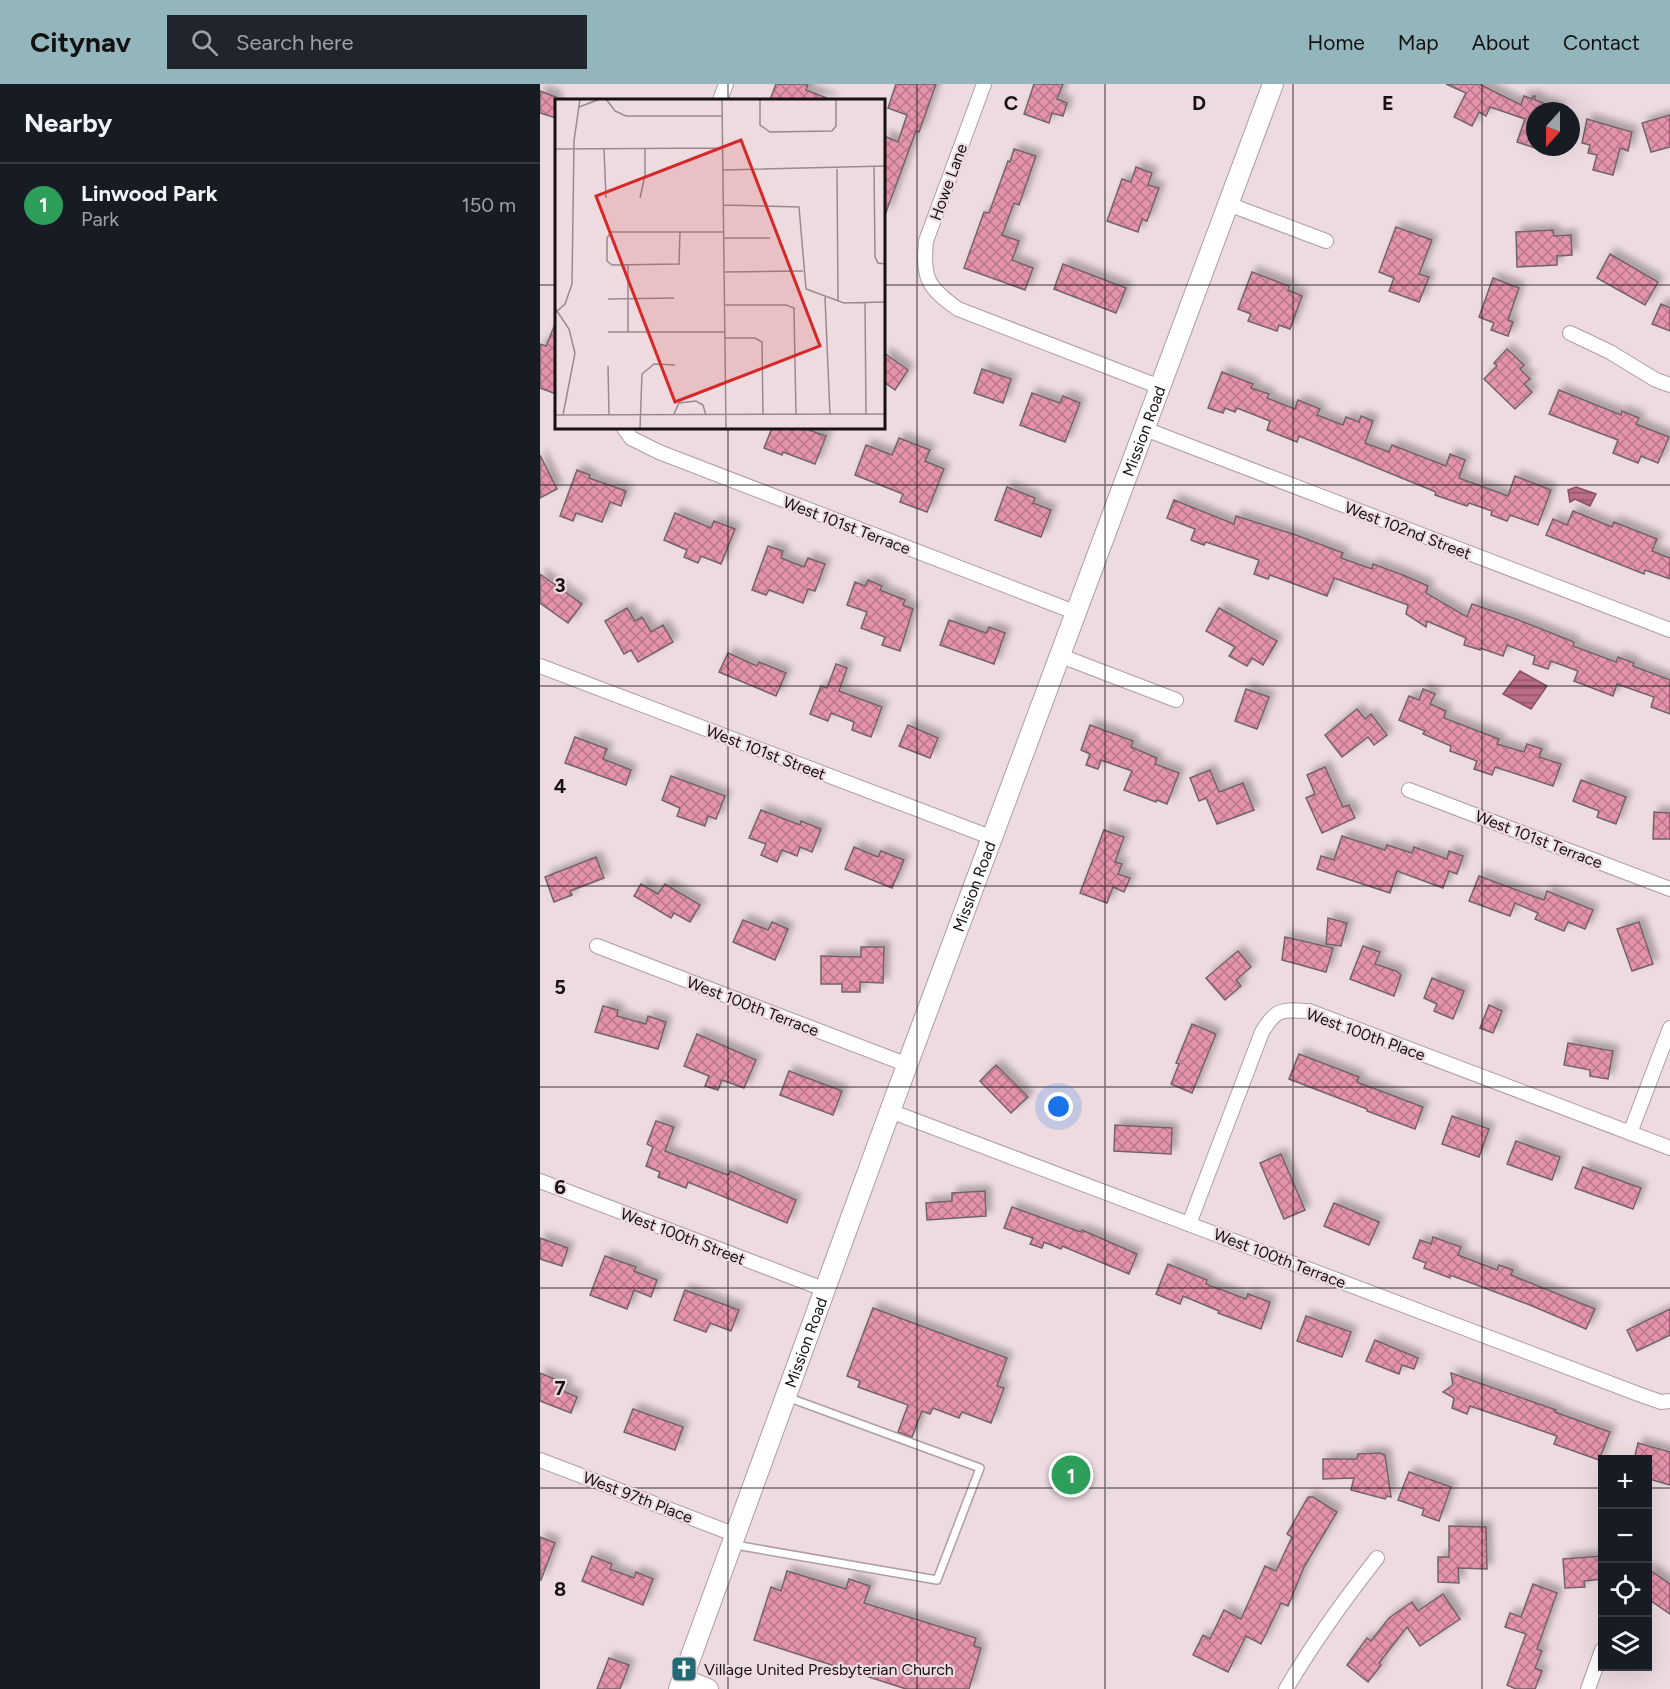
<!DOCTYPE html>
<html lang="en">
<head>
<meta charset="utf-8">
<style>
	:root { --surface:#171b24; --page:#20242c; --text:#f1f3f6; --muted:#9ea1a6; --line:#363941; --accent:#93b5bc }
	body { margin:0; font-family:Figtree,sans-serif; background:var(--page); color:var(--text) }
	.controls { position:absolute; right:18px; bottom:18px; display:grid; overflow:hidden; border-radius:0px; box-shadow:0 6px 24px #0002 }
	.controls button { width:54px; height:54px; display:grid; place-items:center; padding:0; border:0; border-bottom:2px solid var(--line); background:var(--surface); color:var(--text); font:30px sans-serif }
	.compass { position:absolute; left:986px; top:18px; width:54px; height:54px; border-radius:50%; background:var(--surface); box-shadow:0 6px 24px #0002; rotate:201deg }
	.you { position:absolute; left:519px; top:1023px; width:21px; height:21px; margin:-15px; border:4px solid #fff; border-radius:50%; background:#1a73e8; box-shadow:0 0 0 9px #1a73e833 }
	.badge { display:grid; place-items:center; width:39px; height:39px; border-radius:50%; background:var(--accent); color:#fff; font-size:20px; font-weight:700 }
	.pin { position:absolute; translate:-50% -50%; border:3px solid #fff; box-shadow:0 2px 6px #0006 }
	.list { margin:0; padding:0; list-style:none }
	h2 { display:flex; justify-content:space-between; align-items:center; height:78px; margin:0; padding:0 24px; font-size:26px }
	h2 small { font-size:20px; font-weight:400; color:var(--muted) }
	.list li { display:grid; grid-template-columns:39px 1fr auto; gap:18px; align-items:center; box-sizing:border-box; height:84px; padding:0 24px; border-top:2px solid var(--line) }
	.list b { display:block; font-size:22px; white-space:nowrap }
	.list p { margin:0; font-size:20px; white-space:nowrap; color:var(--muted) }
	.list em { font-size:20px; font-style:normal; color:var(--muted) }
	.icon { flex:none; width:33px; height:33px; fill:none; stroke:currentColor; stroke-width:2; stroke-linecap:round; stroke-linejoin:round }
	.map { position:relative; flex:none; width:1130px; height:1605px; overflow:hidden }
	header { display:flex; align-items:center; gap:36px; box-sizing:border-box; height:84px; padding:0 30px; background:var(--accent); color:#111 }
	header strong { font-size:28px }
	nav { display:flex; gap:33px; margin-inline-start:auto; font-size:21px }
	.search { width:420px; height:54px; background:var(--page); display:flex; align-items:center; gap:15px; box-sizing:border-box; padding:0 21px; border-radius:0px; color:var(--muted); font-size:22px }
	main { display:flex }
	aside { flex:1; background:var(--surface) }
	.map>svg:first-child { display:block }
	.water { fill:url(#water-rules); stroke:#895162; stroke-width:1.5 }
	.building { fill:url(#building-cross-hatch); stroke:#736468; stroke-width:1.5; filter:url(#shadow) }
	.lines { fill:none; stroke-linecap:round; stroke-linejoin:round }
	.lane-casing { stroke:#ae9da1; stroke-width:10 }
	.street-casing { stroke:#ae9da1; stroke-width:16 }
	.secondary-casing { stroke:#ae9da1; stroke-width:22 }
	.lane { stroke:#fff; stroke-width:7 }
	.street { stroke:#fff; stroke-width:14 }
	.secondary { stroke:#fff; stroke-width:20 }
	.grid { fill:none; stroke:#171112; stroke-width:1.5; stroke-opacity:0.55 }
	.labels { text-anchor:middle; stroke-width:4.5; stroke-linejoin:round; paint-order:stroke }
	.street-label { font-size:16px; fill:#171112; stroke:#eddbe0 }
	.poi-label { font-size:16px; fill:#171112; stroke:#eddbe0; text-anchor:start }
	.inset-road { fill:none; stroke:#978a8e; stroke-width:1.5 }
	.view { fill:#d62828; fill-opacity:0.15; stroke:#d62828; stroke-width:3 }
	.inset-edge { fill:none; stroke:#171112; stroke-width:3 }
	.grid-label { font-size:20px; text-anchor:middle; font-weight:bold; fill:#171112; stroke:#eddbe0; stroke-width:4.5; stroke-linejoin:round; paint-order:stroke }
</style>
</head>
<body>
<header>
<strong>Citynav</strong>
<div class="search"><svg class="icon" aria-label="search" viewBox="0 0 24 24"><circle cx="10" cy="10" r="6"/><path d="M15 15l6 6"/></svg>Search here</div>
<nav><a>Home</a><a>Map</a><a>About</a><a>Contact</a></nav>
</header>
<main>
<aside>
<h2>Nearby<small></small></h2>
<ul class="list">
<li><span class="badge" style="background:#2e9e5b">1</span><div><b>Linwood Park</b><p>Park</p></div><em>150 m</em></li>
</ul>
</aside>
<div class="map">
<svg width="1130" height="1605" viewBox="0 0 1130 1605">
	<defs>
		<pattern id="water-rules" width="6" height="5" patternUnits="userSpaceOnUse" patternTransform="scale(1.5)"><rect width="6" height="5" fill="#ba6d85"/><path d="M0 2.5h6" fill="none" stroke="#96586b"/></pattern>
		<pattern id="building-cross-hatch" width="8" height="8" patternUnits="userSpaceOnUse" patternTransform="scale(1.5)"><rect width="8" height="8" fill="#e493ab"/><path d="M0 0l8 8M0 8l8-8" fill="none" stroke="#b8778a"/></pattern>
		<filter id="shadow"><feDropShadow dx="5.5" dy="-5.5" stdDeviation="3" flood-color="#0004"/></filter>
	</defs>
	<rect width="100%" height="100%" fill="#eddbe0"/>
	<g class="water">
		<polygon points="1036,403 1056,410 1050,422 1035,415 1030,418 1028,406"/>
		<polygon points="980,587 1007,602 991,625 963,610"/>
	</g>
	<g class="building">
		<polygon points="236,0 268,0 266,6 292,16 230,16"/>
		<polygon points="356,0 396,0 379,48 376,47 345,131 344,52 358,58 367,31 348,24"/>
		<polygon points="494,0 523,0 517,15 527,19 523,32 512,29 509,39 484,30"/>
		<polygon points="906,0 939,0 981,21 984,12 992,15 993,12 995,12 995,16 1020,25 1020,27 995,27 995,64 977,58 985,35 950,23 946,32 939,28 932,42 914,33 926,9"/>
		<polygon points="0,7 16,13 16,34 0,29"/>
		<polygon points="1130,31 1130,63 1111,68 1102,39"/>
		<polygon points="1047,35 1092,48 1088,67 1080,64 1073,91 1053,86 1057,71 1048,69 1050,61 1042,59"/>
		<polygon points="474,65 496,72 479,121 474,119 462,151 479,157 472,176 493,184 485,206 424,184 444,128 449,129 468,77 470,78"/>
		<polygon points="596,83 612,89 608,101 619,104 607,137 602,135 598,148 567,137 582,95 591,98"/>
		<polygon points="856,143 892,156 879,190 889,193 879,218 849,207 854,194 839,188"/>
		<polygon points="1013,146 1014,152 1031,151 1032,171 1017,172 1017,181 977,183 976,148"/>
		<polygon points="1070,170 1118,198 1105,221 1057,194"/>
		<polygon points="523,180 586,204 576,229 514,205"/>
		<polygon points="712,188 749,202 748,206 762,212 750,245 739,241 737,247 708,237 711,230 698,225"/>
		<polygon points="953,194 979,204 968,236 973,238 968,252 951,246 954,239 939,233"/>
		<polygon points="1121,220 1130,224 1130,247 1112,240"/>
		<polygon points="16,238 16,310 0,304 0,260 6,262"/>
		<polygon points="967,265 984,281 980,285 990,295 984,300 992,308 975,325 944,295 957,282 954,279"/>
		<polygon points="344,269 368,286 355,306 344,298"/>
		<polygon points="442,285 471,295 463,319 434,309"/>
		<polygon points="682,288 713,300 711,304 729,310 727,314 755,325 758,316 780,325 777,331 803,341 806,333 819,338 821,332 833,337 825,359 849,368 852,361 906,382 910,370 925,376 919,394 968,412 975,392 1011,406 998,441 970,431 967,437 951,431 952,427 929,419 927,422 895,411 896,408 759,352 757,358 727,346 730,337 697,324 695,328 685,324 683,329 668,324"/>
		<polygon points="1019,306 1081,331 1082,327 1099,334 1096,340 1129,353 1118,379 1101,372 1098,379 1073,369 1078,356 1009,330"/>
		<polygon points="492,309 520,319 523,312 540,319 525,358 480,341"/>
		<polygon points="232,344 263,344 286,352 275,380 243,368 242,371 224,364"/>
		<polygon points="359,354 390,366 385,377 404,385 387,428 360,418 363,410 315,391 326,361 352,371"/>
		<polygon points="0,371 17,405 0,414"/>
		<polygon points="37,386 50,391 49,394 86,407 81,422 70,418 62,438 36,429 33,437 20,432"/>
		<polygon points="467,403 495,414 493,419 511,426 501,453 455,436"/>
		<polygon points="634,416 694,440 696,432 756,451 803,469 801,474 832,485 833,480 863,491 888,502 886,509 927,533 932,520 976,535 1034,558 1033,562 1076,578 1078,573 1094,579 1093,582 1130,596 1130,630 1111,623 1114,613 1077,600 1073,612 1034,597 1038,587 1011,577 1008,585 993,580 995,572 967,561 963,572 940,564 940,566 924,561 926,554 887,537 886,543 866,530 868,521 794,494 787,512 730,491 728,495 714,490 719,476 666,458 664,461 651,456 655,445 627,434"/>
		<polygon points="1033,427 1072,443 1074,438 1117,455 1112,467 1130,474 1130,495 1105,486 1104,490 1006,451 1013,435 1027,441"/>
		<polygon points="135,429 171,444 174,437 195,445 181,480 161,472 158,479 144,473 147,466 124,456"/>
		<polygon points="228,462 243,467 241,474 264,483 268,474 285,480 275,507 268,505 263,519 229,506 226,511 212,506"/>
		<polygon points="0,490 42,520 28,539 0,519"/>
		<polygon points="328,496 342,502 340,506 365,516 363,521 373,525 360,567 342,561 345,553 321,544 327,528 307,521 315,498 325,502"/>
		<polygon points="87,524 95,537 102,533 111,548 123,541 133,558 98,578 91,566 84,570 65,537"/>
		<polygon points="679,524 737,557 723,581 712,574 707,582 689,572 695,563 666,547"/>
		<polygon points="409,536 446,549 449,543 465,549 454,580 400,561"/>
		<polygon points="188,569 217,582 219,578 246,589 236,612 179,588"/>
		<polygon points="296,580 307,584 299,607 342,623 331,653 312,646 314,638 291,629 288,637 270,630 281,602 287,604"/>
		<polygon points="706,605 729,613 717,645 695,637"/>
		<polygon points="883,605 895,610 890,620 906,627 904,634 959,655 957,660 984,668 987,660 1002,665 999,673 1021,680 1013,702 955,683 952,691 934,685 937,677 910,667 911,662 883,650 885,647 859,636 869,612 879,616"/>
		<polygon points="817,625 825,635 831,630 847,651 834,661 828,653 802,673 785,651"/>
		<polygon points="368,641 398,654 390,674 359,662"/>
		<polygon points="550,641 593,657 591,663 617,674 615,680 639,689 627,720 617,716 616,718 584,706 592,687 561,676 558,685 546,681 550,670 541,666"/>
		<polygon points="35,653 67,665 63,675 91,686 86,701 25,679"/>
		<polygon points="785,683 803,723 809,721 815,734 782,749 766,714 775,710 767,691"/>
		<polygon points="670,686 679,708 703,699 714,726 677,740 666,714 659,717 650,694"/>
		<polygon points="131,692 185,712 176,735 168,732 165,742 137,732 140,724 122,716"/>
		<polygon points="1041,696 1086,713 1076,740 1057,733 1059,727 1033,717"/>
		<polygon points="221,726 260,741 261,737 281,745 272,768 260,763 257,772 242,766 237,778 221,771 226,760 209,754"/>
		<polygon points="1114,728 1130,729 1130,755 1113,755"/>
		<polygon points="564,746 584,753 575,778 582,780 578,790 590,794 584,808 573,803 567,819 540,809"/>
		<polygon points="802,752 845,766 847,761 872,769 874,763 907,775 909,767 923,772 917,790 909,787 903,804 857,787 850,809 777,785 781,772 794,776"/>
		<polygon points="314,763 338,773 341,767 364,776 352,804 305,785"/>
		<polygon points="56,773 64,794 30,807 32,811 14,818 5,793"/>
		<polygon points="939,792 1004,816 1007,807 1053,826 1045,845 1028,838 1024,847 995,835 998,829 975,819 970,832 929,817"/>
		<polygon points="101,800 118,810 125,800 160,821 150,838 134,829 131,834 94,812"/>
		<polygon points="788,834 807,839 801,862 786,860"/>
		<polygon points="203,836 228,846 232,838 248,845 235,876 193,858"/>
		<polygon points="1099,838 1113,880 1092,887 1077,845"/>
		<polygon points="745,853 793,864 786,888 742,876"/>
		<polygon points="823,862 840,868 835,880 856,887 861,891 854,912 810,895"/>
		<polygon points="321,863 344,863 343,899 320,898 320,908 302,908 302,900 281,900 281,872 321,873"/>
		<polygon points="698,867 711,883 696,896 701,902 685,916 666,894"/>
		<polygon points="892,894 924,907 913,935 894,927 897,920 884,914"/>
		<polygon points="949,921 962,927 953,949 940,944"/>
		<polygon points="63,922 78,926 77,932 106,940 108,932 126,938 118,965 55,948"/>
		<polygon points="652,940 676,950 652,1009 631,1000 639,980 636,979"/>
		<polygon points="157,950 216,976 204,1004 182,996 178,1006 165,1002 169,992 144,982"/>
		<polygon points="1028,959 1073,967 1068,995 1050,992 1050,986 1024,981"/>
		<polygon points="759,970 819,993 817,998 883,1023 875,1045 827,1027 827,1025 749,995"/>
		<polygon points="456,981 488,1013 471,1029 440,997"/>
		<polygon points="249,987 302,1007 293,1031 240,1011"/>
		<polygon points="912,1032 949,1045 939,1073 902,1060"/>
		<polygon points="116,1037 134,1043 125,1067 188,1091 190,1087 256,1116 247,1139 148,1098 146,1104 118,1093 120,1088 106,1082 113,1063 107,1060"/>
		<polygon points="575,1041 632,1044 631,1070 574,1067"/>
		<polygon points="976,1057 1020,1073 1012,1096 967,1080"/>
		<polygon points="741,1070 765,1126 744,1135 720,1079"/>
		<polygon points="1043,1083 1101,1104 1093,1125 1035,1104"/>
		<polygon points="445,1107 446,1132 387,1136 386,1119 412,1117 412,1109"/>
		<polygon points="794,1119 839,1138 829,1161 784,1142"/>
		<polygon points="472,1123 541,1148 542,1146 597,1170 589,1190 522,1162 521,1165 504,1158 502,1164 490,1160 493,1154 464,1144"/>
		<polygon points="893,1153 921,1163 918,1171 957,1186 959,1181 973,1186 971,1191 1055,1225 1046,1245 990,1221 910,1191 910,1194 884,1184 886,1179 873,1174 880,1156 891,1160"/>
		<polygon points="0,1154 28,1164 22,1182 0,1175"/>
		<polygon points="65,1172 96,1183 94,1187 117,1196 111,1213 94,1206 87,1225 50,1211"/>
		<polygon points="628,1180 667,1196 666,1200 706,1215 708,1210 730,1218 721,1245 678,1229 679,1227 643,1212 640,1220 616,1210"/>
		<polygon points="145,1206 199,1226 191,1247 170,1239 166,1248 134,1236"/>
		<polygon points="333,1224 467,1274 457,1302 464,1304 451,1339 422,1328 419,1334 393,1324 390,1330 382,1327 372,1353 358,1348 368,1321 318,1303 320,1297 307,1292"/>
		<polygon points="1130,1225 1130,1251 1097,1267 1087,1246"/>
		<polygon points="766,1232 811,1248 802,1273 757,1257"/>
		<polygon points="835,1256 878,1274 874,1285 862,1281 859,1290 826,1277"/>
		<polygon points="0,1289 27,1300 23,1307 37,1313 31,1329 0,1317"/>
		<polygon points="911,1289 1016,1326 1015,1328 1070,1348 1059,1376 1014,1360 1017,1352 930,1322 927,1330 912,1324 914,1314 903,1308 913,1301"/>
		<polygon points="93,1325 143,1343 135,1366 84,1348"/>
		<polygon points="1098,1359 1130,1368 1130,1401 1109,1395 1112,1385 1107,1384 1107,1376 1094,1376"/>
		<polygon points="840,1369 845,1371 851,1413 847,1412 845,1415 811,1406 814,1394 783,1395 783,1375 817,1375 818,1370"/>
		<polygon points="869,1388 911,1403 899,1437 882,1431 884,1425 858,1416"/>
		<polygon points="768,1413 773,1413 797,1428 764,1483 748,1522 741,1519 721,1560 706,1552 688,1588 653,1571 663,1551 670,1555 684,1526 701,1535 725,1482 736,1487 752,1453 747,1450"/>
		<polygon points="909,1442 946,1443 947,1485 918,1484 919,1499 898,1498 898,1473 909,1473"/>
		<polygon points="0,1453 15,1459 1,1496 0,1496"/>
		<polygon points="52,1472 72,1480 70,1485 94,1494 96,1488 113,1495 103,1521 42,1497"/>
		<polygon points="1062,1472 1062,1495 1044,1497 1045,1503 1025,1504 1023,1475"/>
		<polygon points="1107,1484 1130,1500 1130,1530 1107,1514"/>
		<polygon points="247,1487 306,1505 309,1495 330,1502 324,1519 436,1554 434,1562 441,1564 429,1605 366,1605 214,1556 231,1503 241,1507"/>
		<polygon points="993,1500 1017,1509 997,1565 1002,1567 995,1584 1002,1587 995,1605 976,1605 967,1601 986,1550 965,1543 970,1529 981,1533"/>
		<polygon points="903,1510 920,1535 880,1562 867,1543 839,1579 841,1581 828,1598 807,1581 827,1554 831,1557 849,1534 872,1518 878,1527"/>
		<polygon points="69,1574 89,1581 80,1605 57,1605"/>
	</g>
	<g class="lines">
		<defs>
			<polyline id="lane" points="195,1461 397,1496 440,1384 247,1313"/>
			<g id="street">
				<path d="M 444,0 L 386,157 C 382,194 388,204 418,225 L 620,303"/>
				<polyline points="180,16 186,0"/>
				<polyline points="688,120 786,157"/>
				<polyline points="1030,249 1070,268 1116,296 1130,301"/>
				<polyline points="84,344 91,354 119,368 537,529"/>
				<polyline points="605,345 1130,546"/>
				<polyline points="521,572 636,616"/>
				<polyline points="0,582 453,754"/>
				<polyline points="869,706 1130,805"/>
				<polyline points="57,862 368,981"/>
				<polyline points="350,1027 1101,1311 1121,1318 1130,1317"/>
				<polyline points="1090,1049 1130,944"/>
				<polyline points="0,1097 286,1206"/>
				<path d="M 649,1140 L 722,948 C 737,923 743,926 769,927 L 1130,1064"/>
				<polyline points="0,1376 196,1451"/>
				<path d="M 746,1605 C 773,1559 804,1516 837,1474"/>
				<polyline points="1048,1605 1062,1566"/>
			</g>
			<g id="secondary">
				<polyline points="143,1595 168,1605"/>
				<path id="s1" d="M 139,1605 L 350,1027 L 733,0"/>
			</g>
		</defs>
		<use href="#lane" class="lane-casing"/>
		<use href="#street" class="street-casing"/>
		<use href="#secondary" class="secondary-casing"/>
		<use href="#lane" class="lane"/>
		<use href="#street" class="street"/>
		<use href="#secondary" class="secondary"/>
	</g>
	<path class="grid" d="M 188,0 L 188,16M 377,0 L 377,1605M 565,0 L 565,1605M 753,0 L 753,1605M 942,0 L 942,1605M 0,201 L 16,201M 344,201 L 1130,201M 188,344 L 188,1605M 0,401 L 1130,401M 0,602 L 1130,602M 0,802 L 1130,802M 0,1003 L 1130,1003M 0,1204 L 1130,1204M 0,1404 L 1062,1404M 1108,1404 L 1130,1404"/>
	<defs>
		<symbol id="church-square" viewBox="-11 -11 22 22"><rect x="-9" y="-9" width="18" height="18" rx="4" fill="#216a76" stroke="#eddbe0"/><path d="M-1.2-6h2.4v3.5h3.3v2.4h-3.3V6h-2.4V-.1h-3.3v-2.4h3.3Z" fill="#fff"/></symbol>
	</defs>
	<g fill-rule="evenodd">
		<use href="#church-square" x="129" y="1570" width="30" height="30"/>
	</g>
	<g class="labels">
		<g class="street-label">
			<text transform="translate(408 98) rotate(-70)" y="6">Howe Lane</text>
			<text dy="6" stroke="none"><textPath href="#s1" startOffset="1341">Mission Road</textPath></text>
			<text transform="translate(307 441) rotate(21)" y="6">West 101st Terrace</text>
			<text transform="translate(868 446) rotate(21)" y="6">West 102nd Street</text>
			<text transform="translate(226 668) rotate(21)" y="6">West 101st Street</text>
			<text transform="translate(999 755) rotate(21)" y="6">West 101st Terrace</text>
			<text dy="6" stroke="none"><textPath href="#s1" startOffset="855">Mission Road</textPath></text>
			<text transform="translate(213 922) rotate(21)" y="6">West 100th Terrace</text>
			<text transform="translate(826 950) rotate(20)" y="6">West 100th Place</text>
			<text transform="translate(143 1152) rotate(21)" y="6">West 100th Street</text>
			<text transform="translate(740 1174) rotate(21)" y="6">West 100th Terrace</text>
			<text dy="6" stroke="none"><textPath href="#s1" startOffset="369">Mission Road</textPath></text>
			<text transform="translate(98 1413) rotate(21)" y="6">West 97th Place</text>
		</g>
		<g class="poi-label">
			<text x="164" y="1591">Village United Presbyterian Church</text>
		</g>
	</g>
	<g transform="translate(15 15)">
		<rect width="330" height="330" fill="#eddbe0"/>
		<path class="inset-road" d="M 51,0 L 60,12 L 71,17 L 168,17M 167,0 L 171,330M 205,0 L 205,26 L 215,33 L 277,32 L 281,27 L 281,0M 24,8 L 45,0M 0,50 L 168,49M 49,50 L 51,99M 319,67 L 320,158 L 323,164 L 330,165M 282,70 L 283,202M 168,71 L 330,67M 85,99 L 90,76 L 90,50M 169,106 L 244,108 L 251,190 L 289,204 L 330,203M 125,133 L 124,165 L 57,166 L 52,162 L 52,139 L 56,133 L 169,133M 169,139 L 215,139M 73,166 L 73,233M 170,173 L 248,172M 270,198 L 275,316M 53,200 L 119,199M 310,203 L 311,316M 170,206 L 231,206 L 239,209 L 241,316M 0,209 L 14,230 L 20,254 L 8,316M 0,214 L 10,205 L 17,185 L 19,42 L 25,0M 53,233 L 170,233M 170,239 L 200,239 L 207,243 L 208,316M 53,267 L 54,316M 119,315 L 124,304 L 141,302 L 148,306 L 151,316M 0,316 L 330,315M 85,330 L 87,275 L 99,265 L 120,266"/>
		<path class="view" d="M 186,41 L 265,247 L 120,303 L 41,97 Z"/>
		<rect width="330" height="330" class="inset-edge"/>
	</g>
	<g class="grid-label">
		<text x="471" y="26">C</text>
		<text x="659" y="26">D</text>
		<text x="848" y="26">E</text>
		<text x="20" y="508">3</text>
		<text x="20" y="709">4</text>
		<text x="20" y="910">5</text>
		<text x="20" y="1110">6</text>
		<text x="20" y="1311">7</text>
		<text x="20" y="1512">8</text>
	</g>
</svg>
<div class="controls">
<button>+</button>
<button>−</button>
<button><svg class="icon" aria-label="locate" viewBox="0 0 24 24"><circle cx="12" cy="12" r="6"/><path d="M12 2v4M12 18v4M2 12h4M18 12h4"/></svg></button>
<button><svg class="icon" aria-label="layers" viewBox="0 0 24 24"><path d="M12 4l9 5-9 5-9-5zM3 14l9 5 9-5"/></svg></button>
</div>
<svg class="compass" viewBox="-18 -18 36 36"><path d="M0-13l5 13h-10z" fill="#e53935"/><path d="M0 13l5-13h-10z" fill="#9ea1a6"/></svg>
<div class="you"></div>
<div class="pin badge" style="left:531px;top:1391px;background:#2e9e5b">1</div>
</div>
</main>
</body>
</html>
